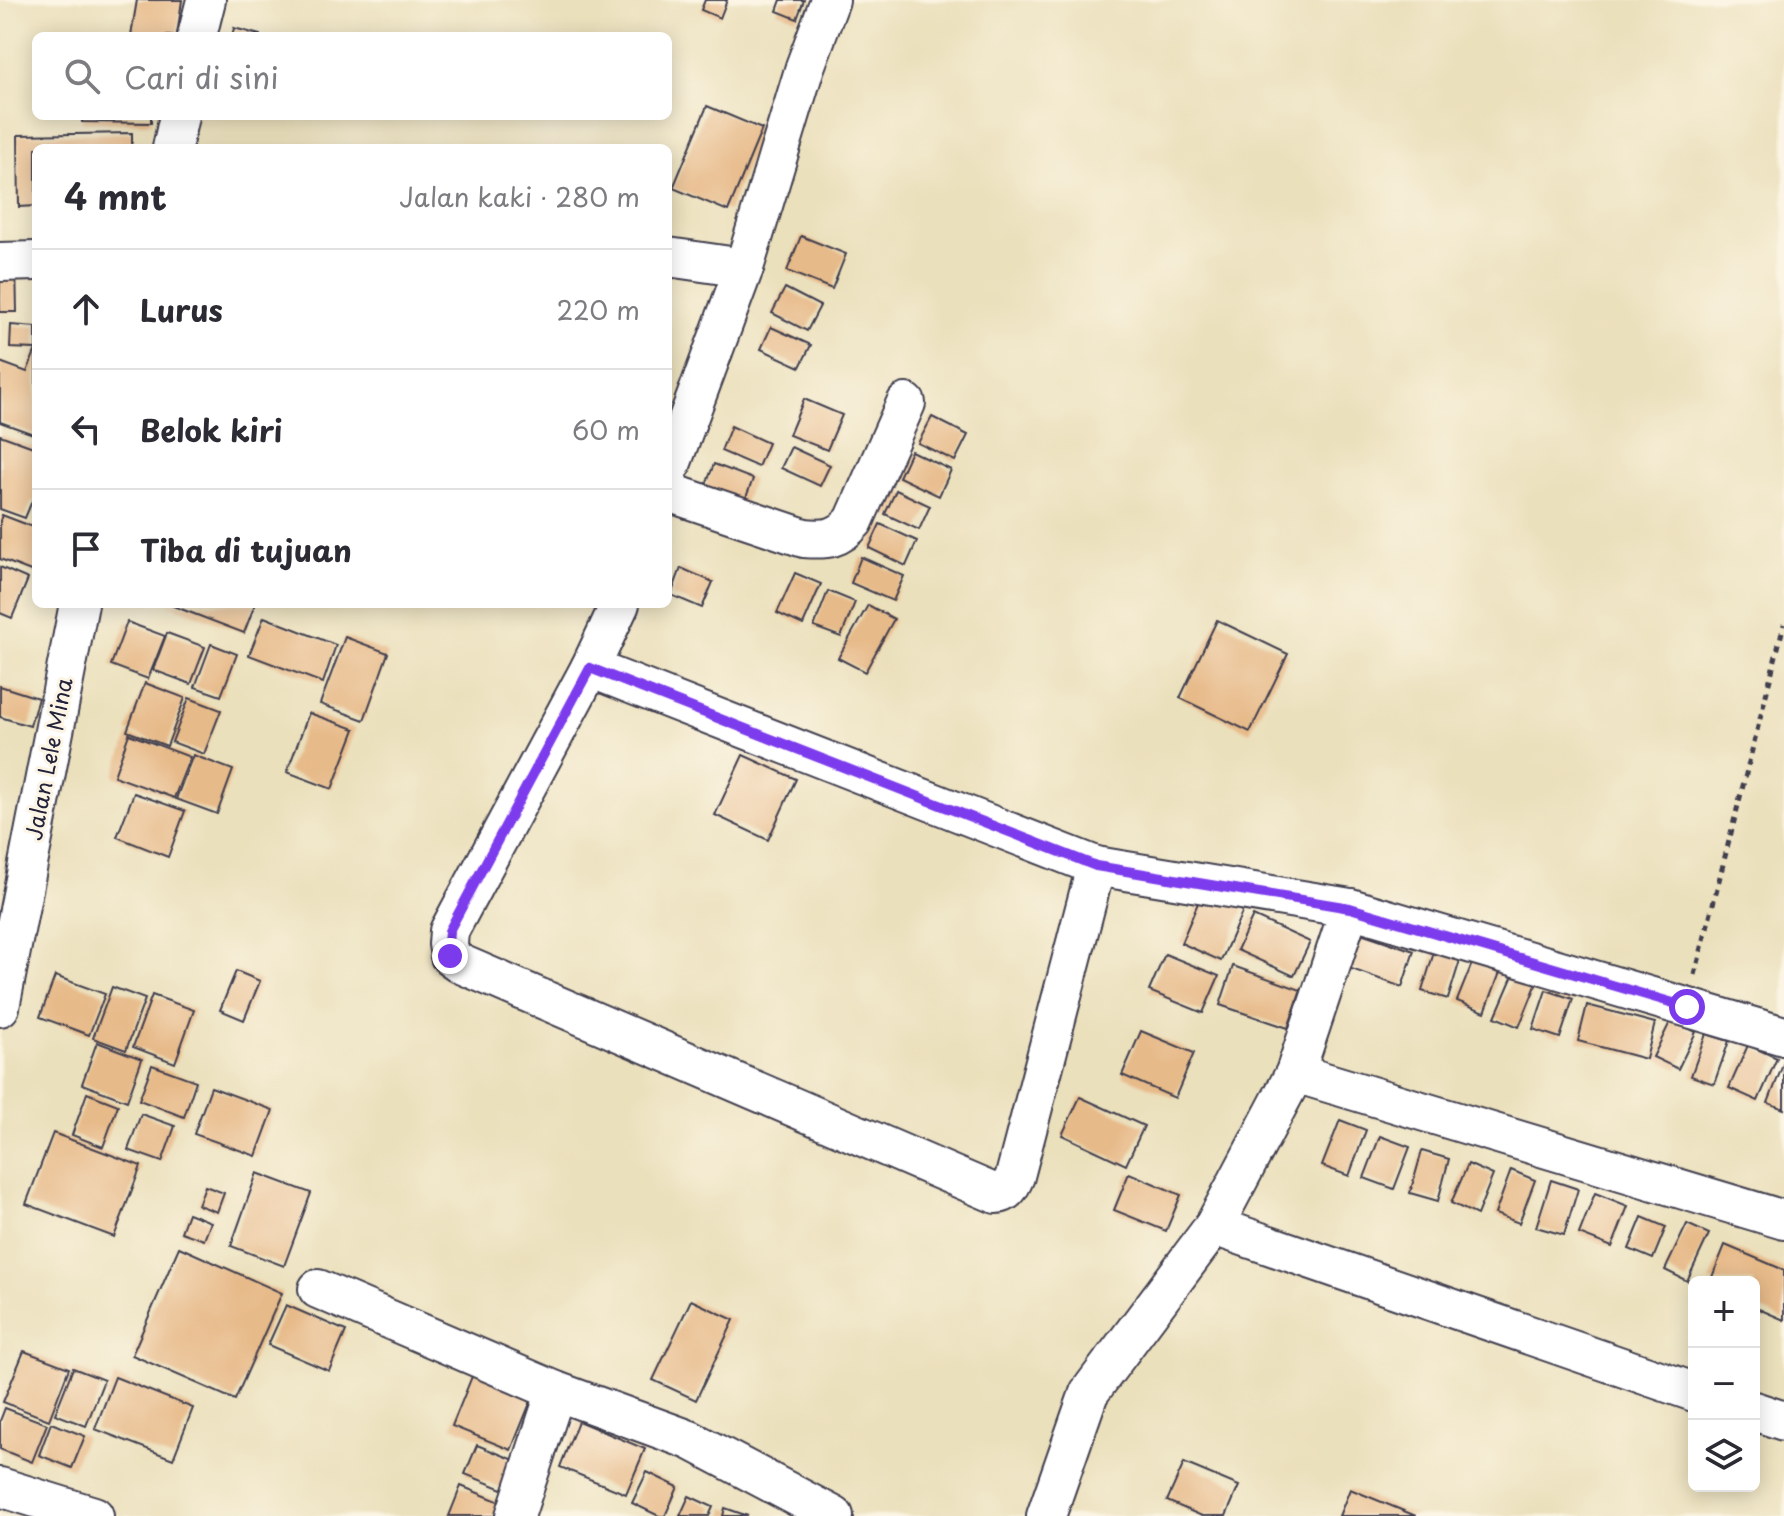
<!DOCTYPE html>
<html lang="id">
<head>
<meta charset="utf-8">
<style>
	:root { --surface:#fff; --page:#f7f7f7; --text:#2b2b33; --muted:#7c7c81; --line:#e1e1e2 }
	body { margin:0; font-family:"Playpen Sans",sans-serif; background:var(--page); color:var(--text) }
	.controls { position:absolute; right:24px; bottom:24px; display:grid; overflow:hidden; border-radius:12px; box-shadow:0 4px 20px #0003 }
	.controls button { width:72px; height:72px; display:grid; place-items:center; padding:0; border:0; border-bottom:2px solid var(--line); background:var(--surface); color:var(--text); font:40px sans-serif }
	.stop { position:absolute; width:24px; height:24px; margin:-18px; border:6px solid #7c3aed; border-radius:50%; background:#fff }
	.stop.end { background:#7c3aed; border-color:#fff; box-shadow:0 2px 8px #0008 }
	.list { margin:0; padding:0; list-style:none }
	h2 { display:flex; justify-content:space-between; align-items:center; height:104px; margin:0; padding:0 32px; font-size:34px }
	h2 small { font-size:26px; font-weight:400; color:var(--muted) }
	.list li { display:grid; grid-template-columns:52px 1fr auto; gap:24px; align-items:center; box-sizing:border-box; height:120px; padding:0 32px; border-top:2px solid var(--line) }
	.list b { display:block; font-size:30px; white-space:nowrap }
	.list em { font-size:26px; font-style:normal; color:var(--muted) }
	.icon { flex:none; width:44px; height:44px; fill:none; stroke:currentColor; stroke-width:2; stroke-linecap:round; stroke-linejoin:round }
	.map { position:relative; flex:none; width:1784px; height:1516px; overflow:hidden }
	.search { position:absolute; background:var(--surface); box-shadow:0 4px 20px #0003; left:32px; top:32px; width:640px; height:88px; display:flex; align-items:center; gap:20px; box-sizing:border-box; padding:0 28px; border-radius:12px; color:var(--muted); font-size:30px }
	.panel { position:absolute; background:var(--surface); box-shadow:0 4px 20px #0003; left:32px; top:144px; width:640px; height:464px; border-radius:12px }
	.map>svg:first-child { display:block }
	.building { fill:#e7ba89 }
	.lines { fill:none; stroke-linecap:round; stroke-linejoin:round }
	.minor-casing { stroke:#403e4e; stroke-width:42 }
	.path { stroke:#403e4e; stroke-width:5; stroke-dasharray:6 6; stroke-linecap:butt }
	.minor { stroke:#fff; stroke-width:38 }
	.route { stroke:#7c3aed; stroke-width:10 }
	.labels { text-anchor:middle; stroke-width:6; stroke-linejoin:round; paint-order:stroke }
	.street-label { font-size:22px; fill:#22223b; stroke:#fcf5e5 }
</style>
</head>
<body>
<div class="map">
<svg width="1784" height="1516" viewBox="0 0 1784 1516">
	<rect width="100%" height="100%" fill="#fcf5e5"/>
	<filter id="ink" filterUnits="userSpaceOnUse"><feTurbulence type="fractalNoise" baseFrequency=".0125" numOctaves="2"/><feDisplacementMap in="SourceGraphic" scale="16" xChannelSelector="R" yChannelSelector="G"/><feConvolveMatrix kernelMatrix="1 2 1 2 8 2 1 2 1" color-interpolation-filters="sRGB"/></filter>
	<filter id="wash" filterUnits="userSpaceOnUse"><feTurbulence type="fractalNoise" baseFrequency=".006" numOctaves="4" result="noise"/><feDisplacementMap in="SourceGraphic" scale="32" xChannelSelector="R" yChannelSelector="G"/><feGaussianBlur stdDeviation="1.8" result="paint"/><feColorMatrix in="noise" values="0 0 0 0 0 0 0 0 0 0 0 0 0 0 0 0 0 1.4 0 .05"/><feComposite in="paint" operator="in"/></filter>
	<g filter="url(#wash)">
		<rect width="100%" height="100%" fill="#ebe0bc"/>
		<g id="blocks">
			<g class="building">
				<polygon points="137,0 182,0 177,36 131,36"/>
				<polygon points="705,0 727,0 720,18 701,10"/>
				<polygon points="781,0 804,0 797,19 777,11"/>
				<polygon points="234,28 260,35 260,36 232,36"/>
				<polygon points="707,106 762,129 728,211 673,188"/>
				<polygon points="82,116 151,116 151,123 82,122"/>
				<polygon points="132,133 132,148 36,148 36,206 19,207 18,135"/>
				<polygon points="801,236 846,254 832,289 787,271"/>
				<polygon points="0,264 16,264 17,312 0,312"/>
				<polygon points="785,288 820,306 807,331 772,313"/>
				<polygon points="11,325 36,327 36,435 0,422 0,362 27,372 36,349 10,348"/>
				<polygon points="771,327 811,345 800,367 761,349"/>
				<polygon points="804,399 842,415 827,450 789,435"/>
				<polygon points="932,417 968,435 955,461 918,443"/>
				<polygon points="731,426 768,443 758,467 721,451"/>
				<polygon points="0,435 36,448 36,502 32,501 25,518 0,509"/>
				<polygon points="791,447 830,465 820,486 781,468"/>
				<polygon points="911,451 951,470 939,496 899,477"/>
				<polygon points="714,464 753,479 743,505 704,490"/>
				<polygon points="896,490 930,506 919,530 885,514"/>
				<polygon points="2,515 36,528 36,573 0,559 0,521"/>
				<polygon points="880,524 917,541 906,566 869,548"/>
				<polygon points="861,557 904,576 893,601 851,583"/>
				<polygon points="0,567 28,579 12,618 0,613"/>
				<polygon points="681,568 713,582 702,608 671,595"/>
				<polygon points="795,573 821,584 803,625 777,613"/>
				<polygon points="828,591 855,602 841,637 814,627"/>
				<polygon points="168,604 255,604 244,633"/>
				<polygon points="868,605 894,619 865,672 838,658"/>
				<polygon points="264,617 336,645 323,683 249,655"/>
				<polygon points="1217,620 1288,654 1250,732 1180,698"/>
				<polygon points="127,622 165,636 148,679 111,665"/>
				<polygon points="167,633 205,647 191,684 153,670"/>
				<polygon points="345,637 388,653 364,720 320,704"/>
				<polygon points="211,644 237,654 221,696 195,687"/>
				<polygon points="145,683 185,698 167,746 127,731"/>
				<polygon points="0,686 38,698 30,726 0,717"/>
				<polygon points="189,698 221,710 204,754 172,742"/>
				<polygon points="309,713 355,729 332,789 287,772"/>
				<polygon points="129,734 190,757 174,798 114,776"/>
				<polygon points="193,755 233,770 217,814 176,799"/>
				<polygon points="743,755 796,779 768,840 715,815"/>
				<polygon points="134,793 185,811 168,857 117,837"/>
				<polygon points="1203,891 1244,908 1221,961 1181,943"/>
				<polygon points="1253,916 1310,942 1294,976 1237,950"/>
				<polygon points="1355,931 1414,951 1402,987 1343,966"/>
				<polygon points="1435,949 1461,957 1448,999 1422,991"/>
				<polygon points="1165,954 1219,976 1203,1013 1149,991"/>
				<polygon points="1475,956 1502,967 1485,1012 1457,1001"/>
				<polygon points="1233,966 1301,990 1288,1028 1220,1005"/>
				<polygon points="236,971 260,981 244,1020 220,1010"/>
				<polygon points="1514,973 1537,983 1519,1027 1495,1017"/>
				<polygon points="55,976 105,994 89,1035 40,1017"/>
				<polygon points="112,987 145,999 126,1050 93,1038"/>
				<polygon points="1546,990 1573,999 1560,1038 1533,1029"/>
				<polygon points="152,995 194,1010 175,1063 133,1047"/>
				<polygon points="1587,1005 1655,1023 1646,1059 1578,1041"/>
				<polygon points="1671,1020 1696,1032 1678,1069 1653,1057"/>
				<polygon points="1141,1031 1194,1053 1175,1098 1122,1075"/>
				<polygon points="1706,1034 1729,1041 1714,1084 1691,1076"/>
				<polygon points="97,1042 142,1059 127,1101 82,1084"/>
				<polygon points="1748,1045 1777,1058 1758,1101 1729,1088"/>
				<polygon points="1784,1062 1784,1109 1768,1103"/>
				<polygon points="152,1065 196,1081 184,1117 139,1100"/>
				<polygon points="211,1087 273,1110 256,1156 194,1134"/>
				<polygon points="87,1093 118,1105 103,1147 72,1135"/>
				<polygon points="1080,1097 1144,1126 1126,1165 1062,1135"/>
				<polygon points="141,1114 175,1126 162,1162 128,1150"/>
				<polygon points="1340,1120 1366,1130 1349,1176 1322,1166"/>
				<polygon points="53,1133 141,1166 114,1237 26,1204"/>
				<polygon points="1380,1136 1410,1147 1394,1189 1364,1178"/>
				<polygon points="1422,1151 1449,1159 1438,1201 1410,1193"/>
				<polygon points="1468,1164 1493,1175 1477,1215 1451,1203"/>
				<polygon points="1511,1170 1535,1180 1519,1223 1495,1214"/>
				<polygon points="257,1173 311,1193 284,1266 231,1246"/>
				<polygon points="1129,1173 1181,1195 1166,1231 1114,1210"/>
				<polygon points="1551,1180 1578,1189 1564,1235 1536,1227"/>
				<polygon points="205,1186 224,1193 217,1212 198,1205"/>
				<polygon points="1595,1193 1628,1206 1612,1247 1579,1234"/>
				<polygon points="188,1213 211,1222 204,1240 181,1232"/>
				<polygon points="1642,1217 1666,1227 1653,1259 1629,1249"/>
				<polygon points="1687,1224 1709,1234 1687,1281 1665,1270"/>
				<polygon points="1725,1245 1784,1270 1784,1320 1754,1307 1754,1282 1710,1282"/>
				<polygon points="179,1247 282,1293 235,1400 132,1355"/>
				<polygon points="691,1300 734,1320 696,1400 653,1380"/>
				<polygon points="286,1305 346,1331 329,1371 268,1345"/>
				<polygon points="24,1351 69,1368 49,1420 3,1402"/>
				<polygon points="73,1368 104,1380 86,1426 55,1414"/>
				<polygon points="475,1369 534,1393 511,1450 452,1426"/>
				<polygon points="115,1377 193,1408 173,1459 95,1429"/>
				<polygon points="5,1408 47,1424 32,1462 0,1449 0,1421"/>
				<polygon points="578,1421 645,1449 626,1494 560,1467"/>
				<polygon points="51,1423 85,1436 72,1468 39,1455"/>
				<polygon points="477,1445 517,1461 505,1490 465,1474"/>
				<polygon points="1184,1463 1239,1486 1226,1516 1202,1516 1167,1501"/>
				<polygon points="647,1472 678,1487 665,1516 659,1516 632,1503"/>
				<polygon points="461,1486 510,1506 506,1516 449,1516"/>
				<polygon points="1350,1489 1416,1516 1339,1516"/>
				<polygon points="689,1496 713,1507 709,1516 680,1516"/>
				<polygon points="725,1508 748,1516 723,1516"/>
			</g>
		</g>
	</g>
	<g filter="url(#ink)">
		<use href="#blocks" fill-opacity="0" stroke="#403e4e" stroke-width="2"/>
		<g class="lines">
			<defs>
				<g id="minor">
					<polyline points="197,36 206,0"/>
					<polyline points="172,148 179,116"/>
					<polyline points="668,257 744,268 805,67 830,0"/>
					<polyline points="0,262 36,261"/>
					<polyline points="668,473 744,268"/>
					<path d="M 668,492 L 804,538 C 827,540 839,539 854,521 L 906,403"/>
					<polyline points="620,604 590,668 1096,866 1350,908 1784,1036"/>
					<path d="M 590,668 L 449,931 L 448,944 L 450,956 L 461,964 L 996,1194 C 1007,1194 1011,1185 1015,1176 L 1096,866"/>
					<polyline points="0,1007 79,604"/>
					<polyline points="1295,1073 1784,1220"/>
					<polyline points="1214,1226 1694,1392"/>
					<polyline points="318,1289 556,1391 690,1440 834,1516"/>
					<polyline points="1754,1411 1784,1421"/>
					<polyline points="0,1487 94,1516"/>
					<polyline points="515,1516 556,1391"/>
					<polyline points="1046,1516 1089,1393 1214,1226 1295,1073 1350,908"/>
				</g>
			</defs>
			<use href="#minor" class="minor-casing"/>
			<polyline class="path" points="1695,975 1784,624"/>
			<use href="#minor" class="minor"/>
		</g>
	</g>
	<g class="lines" filter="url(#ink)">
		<polyline class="route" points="450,956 448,944 449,931 590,668 1096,866 1350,908 1687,1007"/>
	</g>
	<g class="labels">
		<g class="street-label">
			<text transform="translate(49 759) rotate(-79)" y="8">Jalan Lele Mina</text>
		</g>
	</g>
</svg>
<div class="controls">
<button>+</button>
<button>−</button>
<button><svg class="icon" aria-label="layers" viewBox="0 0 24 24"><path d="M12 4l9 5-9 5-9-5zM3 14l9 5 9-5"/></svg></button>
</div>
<div class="stop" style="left:1687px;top:1007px"></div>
<div class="stop end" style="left:450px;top:956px"></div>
<div class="search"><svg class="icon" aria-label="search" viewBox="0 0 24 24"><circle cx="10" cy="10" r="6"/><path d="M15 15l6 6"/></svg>Cari di sini</div>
<section class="panel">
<h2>4 mnt<small>Jalan kaki · 280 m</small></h2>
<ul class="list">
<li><svg class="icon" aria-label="ahead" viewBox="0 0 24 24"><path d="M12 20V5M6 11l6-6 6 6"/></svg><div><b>Lurus</b></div><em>220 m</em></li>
<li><svg class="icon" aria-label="left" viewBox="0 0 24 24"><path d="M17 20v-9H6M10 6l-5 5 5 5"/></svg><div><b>Belok kiri</b></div><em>60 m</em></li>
<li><svg class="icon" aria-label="arrive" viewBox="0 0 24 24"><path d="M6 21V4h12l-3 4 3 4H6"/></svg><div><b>Tiba di tujuan</b></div></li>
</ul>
</section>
</div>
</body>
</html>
